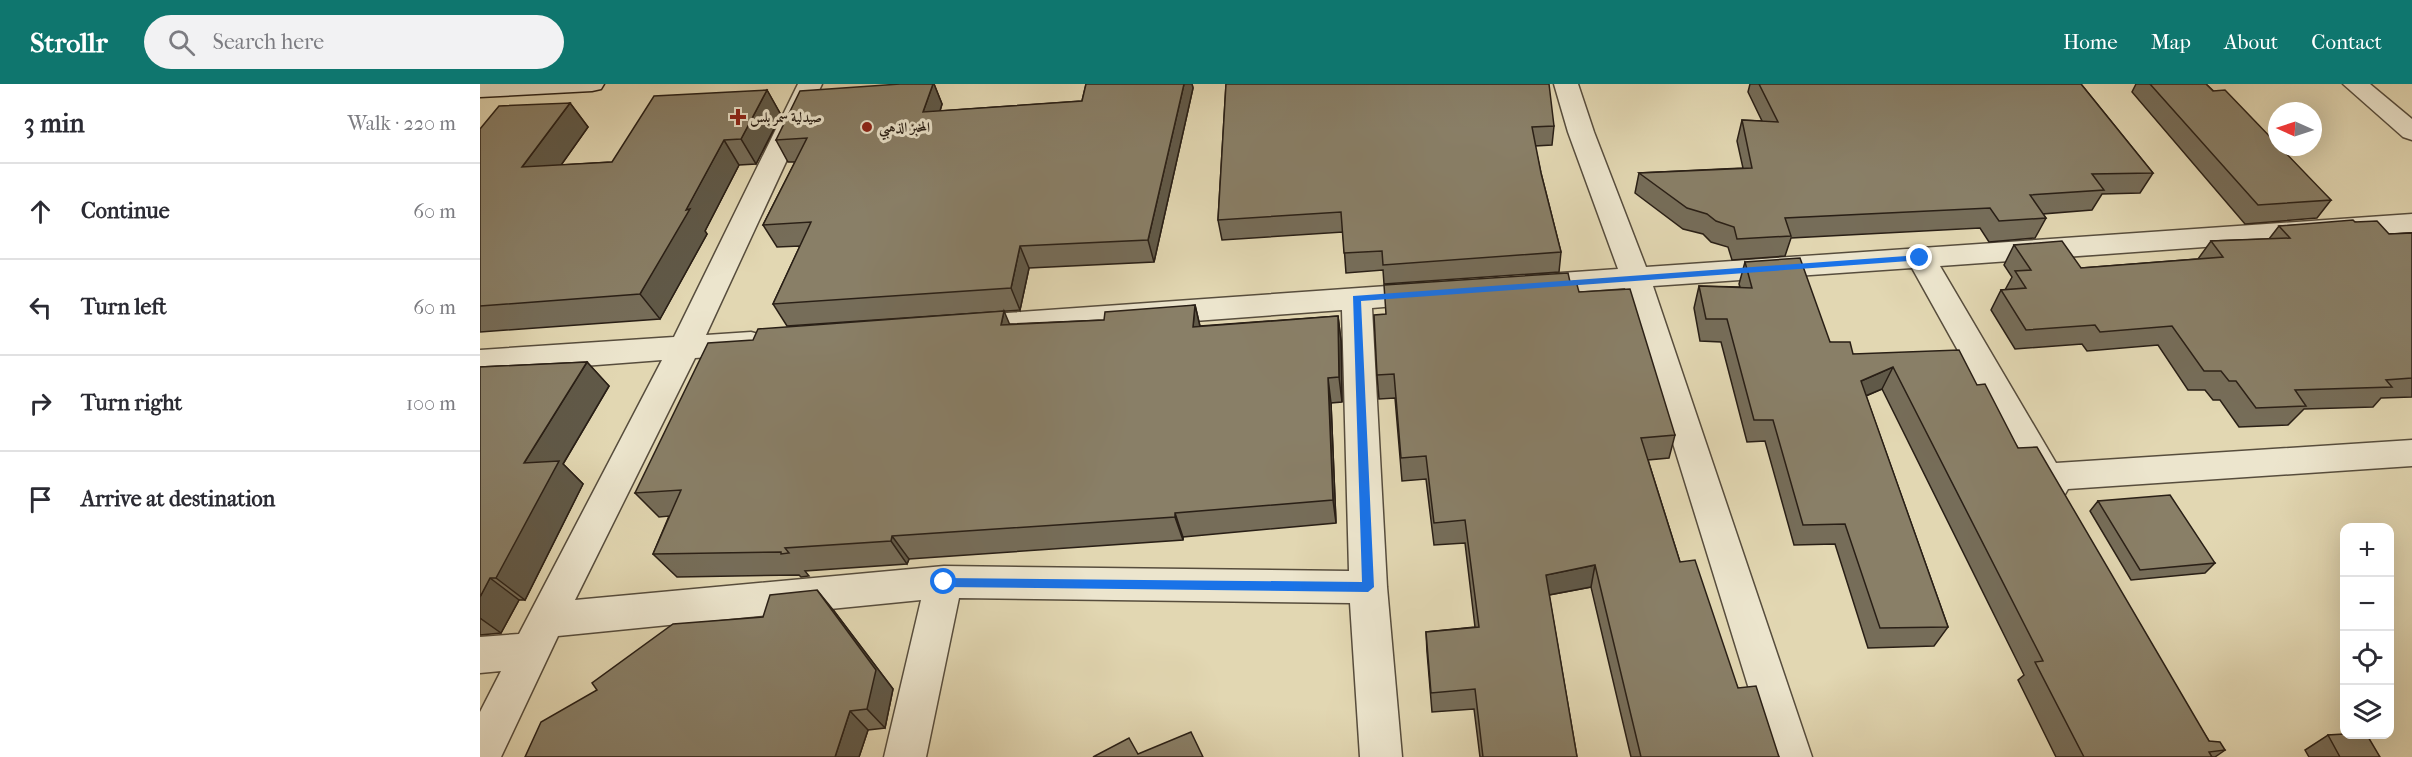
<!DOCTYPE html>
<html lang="en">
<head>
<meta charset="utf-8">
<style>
	:root { --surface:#fff; --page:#f2f2f3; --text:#2b2b33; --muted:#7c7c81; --line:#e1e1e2; --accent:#0f766e }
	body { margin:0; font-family:"IM FELL French Canon",Amiri,serif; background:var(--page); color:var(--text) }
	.controls { position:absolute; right:18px; bottom:18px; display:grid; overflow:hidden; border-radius:12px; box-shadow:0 6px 24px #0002 }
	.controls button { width:54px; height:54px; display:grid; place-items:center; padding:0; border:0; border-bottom:2px solid var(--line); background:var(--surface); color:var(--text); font:30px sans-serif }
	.compass { position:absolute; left:1788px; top:18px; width:54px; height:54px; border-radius:50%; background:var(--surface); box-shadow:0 6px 24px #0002; rotate:273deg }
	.stop { position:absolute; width:18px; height:18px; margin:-14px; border:4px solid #1a73e8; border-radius:50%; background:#fff }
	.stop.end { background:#1a73e8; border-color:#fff; box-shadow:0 2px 6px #0008 }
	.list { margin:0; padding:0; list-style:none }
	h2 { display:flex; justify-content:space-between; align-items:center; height:78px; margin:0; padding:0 24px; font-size:26px }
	h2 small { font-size:20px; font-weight:400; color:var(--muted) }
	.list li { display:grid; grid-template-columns:39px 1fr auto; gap:18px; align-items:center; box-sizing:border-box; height:96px; padding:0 24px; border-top:2px solid var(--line) }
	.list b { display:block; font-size:22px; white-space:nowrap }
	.list em { font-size:20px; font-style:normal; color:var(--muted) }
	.icon { flex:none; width:33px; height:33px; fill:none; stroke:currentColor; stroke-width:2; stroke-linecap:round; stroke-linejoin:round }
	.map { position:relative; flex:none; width:1932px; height:673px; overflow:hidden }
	header { display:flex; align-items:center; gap:36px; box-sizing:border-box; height:84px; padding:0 30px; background:var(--accent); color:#fff }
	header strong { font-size:28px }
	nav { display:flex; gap:33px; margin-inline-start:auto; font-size:21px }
	.search { width:420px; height:54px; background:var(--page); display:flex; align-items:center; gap:15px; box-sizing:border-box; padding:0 21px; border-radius:33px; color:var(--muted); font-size:22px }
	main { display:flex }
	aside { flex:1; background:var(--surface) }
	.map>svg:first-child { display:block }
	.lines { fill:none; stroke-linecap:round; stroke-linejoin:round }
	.street-casing { stroke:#574d3d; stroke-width:3 }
	.secondary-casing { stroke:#291f16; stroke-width:3 }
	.street { fill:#ece5cd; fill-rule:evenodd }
	.secondary { fill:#ece5cd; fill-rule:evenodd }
	.wall { fill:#766d59; stroke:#291f16; stroke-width:1.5 }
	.shaded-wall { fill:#605948; stroke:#291f16; stroke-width:1.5 }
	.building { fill:#897f67; stroke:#291f16; stroke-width:1.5 }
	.route { fill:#1a73e8 }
	.poi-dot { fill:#8f2418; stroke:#ece5cd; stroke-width:2 }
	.labels { text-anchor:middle; stroke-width:6; stroke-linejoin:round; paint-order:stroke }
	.far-poi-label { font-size:14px; font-weight:bold; fill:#291f16; stroke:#ece5cd; text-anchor:start }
</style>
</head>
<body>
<header>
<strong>Strollr</strong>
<div class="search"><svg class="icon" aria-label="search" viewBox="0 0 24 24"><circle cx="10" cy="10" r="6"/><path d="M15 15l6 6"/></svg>Search here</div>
<nav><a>Home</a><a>Map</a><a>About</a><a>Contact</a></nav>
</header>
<main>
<aside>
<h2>3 min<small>Walk · 220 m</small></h2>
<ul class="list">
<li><svg class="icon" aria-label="ahead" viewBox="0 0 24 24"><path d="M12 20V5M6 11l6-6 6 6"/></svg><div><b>Continue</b></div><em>60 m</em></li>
<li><svg class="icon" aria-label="left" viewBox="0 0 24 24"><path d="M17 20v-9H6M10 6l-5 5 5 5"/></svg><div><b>Turn left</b></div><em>60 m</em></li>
<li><svg class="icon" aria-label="right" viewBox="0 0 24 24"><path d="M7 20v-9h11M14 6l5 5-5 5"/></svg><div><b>Turn right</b></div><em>100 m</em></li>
<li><svg class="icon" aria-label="arrive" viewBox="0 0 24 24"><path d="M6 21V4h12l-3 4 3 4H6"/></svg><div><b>Arrive at destination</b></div></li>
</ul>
</aside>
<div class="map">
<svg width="1932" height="673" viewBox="0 0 1932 673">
	<rect width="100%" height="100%" fill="#e2d7b2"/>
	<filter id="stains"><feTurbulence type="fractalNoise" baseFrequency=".00333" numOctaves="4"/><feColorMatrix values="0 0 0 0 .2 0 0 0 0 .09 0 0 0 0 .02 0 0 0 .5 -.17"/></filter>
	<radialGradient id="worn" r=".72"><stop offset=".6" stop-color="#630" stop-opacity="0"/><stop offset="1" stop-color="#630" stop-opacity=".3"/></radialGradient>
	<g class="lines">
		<defs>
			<g id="street">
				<polygon points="318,0 342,0 226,251 271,248 282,251 287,259 282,267 271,270 215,274 95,516 464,482 869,487 862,226 484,254 473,251 469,243 473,235 484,232 950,199 961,202 965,209 961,216 950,219 892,224 907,503 922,673 880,673 870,519 479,514 446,673 404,673 441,516 78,552 21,673 0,673 0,628 21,587 0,589 0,553 39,550 182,276 0,290 0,266 194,253"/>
				<path d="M 1074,0 L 1098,0 L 1114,48 L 1166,183 L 1932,130 L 1932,148 L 1460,182 L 1576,379 L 1932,356 L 1932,382 L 1588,405 L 1584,412 C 1568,417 1564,416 1554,403 L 1432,184 L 1173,202 L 1332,673 L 1290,673 L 1145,204 L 1052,211 L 1042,208 L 1037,201 L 1042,194 L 1052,191 L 1138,185 L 1088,48 Z"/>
				<polygon points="1863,0 1890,0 1932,35 1932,56 1923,53"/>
			</g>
			<polygon id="secondary" points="0,0 124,0 121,5 112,7 0,13"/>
		</defs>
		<use href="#street" class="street-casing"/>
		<use href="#secondary" class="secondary-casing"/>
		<use href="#street" class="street"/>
		<use href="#secondary" class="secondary"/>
	</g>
	<g class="wall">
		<polygon points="420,0 454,0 462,20 460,27 602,17 606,0 712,0 713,4 674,178 549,184 540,226 307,242 293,220 320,162 297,163 283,141 315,78 308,78 296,56"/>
		<polygon points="746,0 1074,42 1072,61 1055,62 1061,89 1081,168 1079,188 904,200 903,186 866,189 863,148 742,156 738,136"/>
		<polygon points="1270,0 1601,0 1673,89 1660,109 1622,110 1612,126 1563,130 1566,134 1555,154 1509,158 1500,144 1311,154 1305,172 1252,176 1248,163 1231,158 1223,150 1203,145 1155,109 1159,89 1263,84 1257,57 1262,36 1282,37 1268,8"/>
		<polygon points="1656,0 1726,0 1851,116 1837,134 1765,140 1652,8"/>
		<polygon points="287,6 301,31 276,80 259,81 225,147 227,150 180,235 0,248 0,45 90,19 108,43 81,81 132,78"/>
		<polygon points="1875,138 1909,150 1932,149 1932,313 1901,314 1893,323 1824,325 1808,341 1759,343 1740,316 1733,316 1725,306 1708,306 1678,261 1607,267 1602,260 1535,265 1511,226 1521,206 1525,206 1532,193 1524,181 1534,161 1601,184 1718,175 1731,157 1789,155 1799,142"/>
		<polygon points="1265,178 1350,258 1373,270 1497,301 1538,364 1729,657 1745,666 1735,673 1576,673 1538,596 1544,591 1402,305 1386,312 1468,543 1454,562 1388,564 1355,460 1314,461 1285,357 1267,358 1241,258 1220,257 1214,224 1219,202 1260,203 1259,200"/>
		<polygon points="1090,198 1099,208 1195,351 1189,374 1168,376 1200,478 1258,604 1299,673 1151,673 1111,503 1069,511 1097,673 1000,673 994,625 952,628 947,568 946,548 995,543 985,459 954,461 946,395 922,397 915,314 899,315 897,291 906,230"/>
		<polygon points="715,221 720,242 858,232 861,257 862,318 851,319 856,439 703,453 703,456 429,475 427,480 325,487 329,492 321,493 319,491 197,493 173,470 189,432 179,433 155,409 530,240 624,236"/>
		<polygon points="107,278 129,302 83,380 103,400 45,516 39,516 21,549 0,551 0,283"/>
		<polygon points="1618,417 1735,479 1725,489 1651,496 1610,427"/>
		<polygon points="354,527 413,605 405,644 388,646 379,673 45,673"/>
		<polygon points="1848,651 1900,673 1829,673 1825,666"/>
	</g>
	<g class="shaded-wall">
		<polygon points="453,0 454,0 462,20 453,50 443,28"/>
		<polygon points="704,0 712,0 713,4 674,178 668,156"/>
		<polygon points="287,6 301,31 276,80 261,55"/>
		<polygon points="90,19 108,43 62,108 42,83"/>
		<polygon points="244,56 259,81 225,147 227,150 180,235 160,210"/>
		<polygon points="540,162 549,184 540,226 531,204"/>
		<polygon points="715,221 721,247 713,243"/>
		<polygon points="524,227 535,253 521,241"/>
		<polygon points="858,232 861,257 862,318 859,293"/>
		<polygon points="107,278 129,302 83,380 103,400 45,516 16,494 44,379"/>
		<polygon points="1413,283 1402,305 1371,318 1381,297"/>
		<polygon points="848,294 851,319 856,439 853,416"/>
		<polygon points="695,429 703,453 703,456 695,433"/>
		<polygon points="412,452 429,475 427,480 411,457"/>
		<polygon points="1115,481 1111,503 1063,512 1066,491"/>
		<polygon points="10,494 39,516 21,549 0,534 0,513"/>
		<polygon points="337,506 354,527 413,605 405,644 387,625"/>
		<polygon points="370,627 388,646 379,673 355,673"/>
	</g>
	<g class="building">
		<polygon points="420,0 453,0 443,28 602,17 606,0 704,0 668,156 540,162 531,204 293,220 331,138 283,141 327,54 296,56 320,7"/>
		<polygon points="746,0 1069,0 1074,42 1052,43 1061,89 1081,168 903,181 902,167 864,169 861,128 738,136"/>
		<polygon points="1279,0 1601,0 1673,89 1612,90 1624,106 1550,111 1566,134 1519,137 1510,124 1305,134 1311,152 1257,155 1254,143 1236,137 1227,130 1207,124 1159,89 1272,84 1262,36 1298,38"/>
		<polygon points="1670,0 1726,0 1733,7 1745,6 1797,60 1797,63 1800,63 1851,116 1778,121"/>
		<polygon points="287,6 261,55 244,56 206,126 210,125 160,210 0,222 0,45 19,22 90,19 42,83 132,78 174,12"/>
		<polygon points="1873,136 1875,138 1897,137 1909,150 1932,149 1932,294 1906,296 1912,303 1815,306 1826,322 1776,324 1756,297 1749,297 1741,287 1724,287 1692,242 1620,248 1615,241 1546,246 1521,206 1546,204 1535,187 1551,186 1534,161 1582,157 1601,184 1743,173 1731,157 1810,154 1799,142"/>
		<polygon points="1320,174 1350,258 1370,258 1373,270 1479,266 1497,301 1505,300 1538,364 1557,363 1729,657 1740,658 1745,666 1729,668 1732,673 1604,673 1555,578 1563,577 1413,283 1381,297 1468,543 1400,544 1365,440 1323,441 1293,336 1274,336 1247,235 1226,235 1219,202 1272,204 1265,178"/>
		<polygon points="1088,189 1090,198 1096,197 1099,208 1150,205 1195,351 1161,354 1200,478 1215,476 1258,604 1276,602 1299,673 1161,673 1115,481 1066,491 1097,673 1003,673 995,605 951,609 946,548 999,543 985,436 954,439 946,372 921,374 914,290 897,291 894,231 906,230 904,201"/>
		<polygon points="715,221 713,243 858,232 859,293 848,294 853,416 695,429 695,433 412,452 411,457 305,464 309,469 301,470 301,468 173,470 201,406 155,409 228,259 273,256 278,245 524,227 521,241 624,236 625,228"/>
		<polygon points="107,278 44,379 79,377 16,494 10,494 0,513 0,283"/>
		<polygon points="1690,411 1735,479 1660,486 1618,417"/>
		<polygon points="337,506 396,586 387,625 370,627 355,673 45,673 61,638 117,606 112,599 193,540 283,533 290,511"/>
		<polygon points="711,648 723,673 613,673 649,654 658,670"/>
		<polygon points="1864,650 1887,651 1900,673 1860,673 1848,651"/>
	</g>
	<polygon class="route" points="1440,171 1443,172 1443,176 881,217 894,503 888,508 464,503 459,498 464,494 882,498 873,212"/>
	<g class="poi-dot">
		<path d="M255 24h6v6h6v6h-6v6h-6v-6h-6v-6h6z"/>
		<circle cx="387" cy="43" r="6"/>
	</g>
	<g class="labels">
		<g class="far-poi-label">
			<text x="270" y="38">صيدلية سمر بلس</text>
			<text x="399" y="48">المخبز الذهبي</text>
		</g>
	</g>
	<rect width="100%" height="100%" filter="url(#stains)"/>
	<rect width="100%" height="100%" fill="url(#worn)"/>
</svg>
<div class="controls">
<button>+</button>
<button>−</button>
<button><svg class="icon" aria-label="locate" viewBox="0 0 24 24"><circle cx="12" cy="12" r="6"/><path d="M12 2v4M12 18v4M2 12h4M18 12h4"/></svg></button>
<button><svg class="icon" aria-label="layers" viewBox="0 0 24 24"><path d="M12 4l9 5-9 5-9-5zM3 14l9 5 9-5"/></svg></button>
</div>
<svg class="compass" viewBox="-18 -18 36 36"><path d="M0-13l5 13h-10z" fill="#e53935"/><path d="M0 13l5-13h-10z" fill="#7c7c81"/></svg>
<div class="stop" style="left:464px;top:498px"></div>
<div class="stop end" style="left:1440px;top:174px"></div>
</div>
</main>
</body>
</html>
